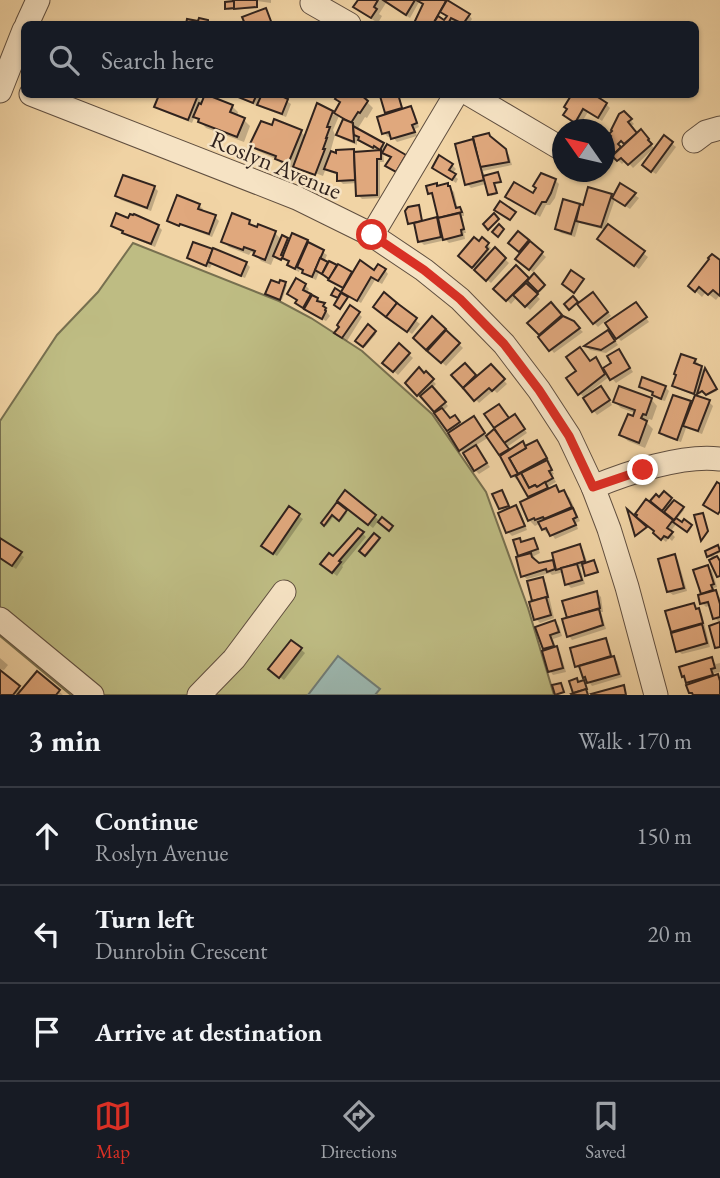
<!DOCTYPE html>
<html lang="en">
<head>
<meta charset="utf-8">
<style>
	:root { --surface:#171b24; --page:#20242c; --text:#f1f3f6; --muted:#9ea1a6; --line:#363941; --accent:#d93025 }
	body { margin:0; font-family:"EB Garamond",serif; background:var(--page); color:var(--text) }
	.compass { position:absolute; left:552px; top:119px; width:63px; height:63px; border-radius:50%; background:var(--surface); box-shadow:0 2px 5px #0004; rotate:304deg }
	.stop { position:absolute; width:21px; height:21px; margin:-16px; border:5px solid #d93025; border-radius:50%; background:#fff }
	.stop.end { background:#d93025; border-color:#fff; box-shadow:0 2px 7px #0008 }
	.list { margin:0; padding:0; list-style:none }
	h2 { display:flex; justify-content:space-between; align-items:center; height:91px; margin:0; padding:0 28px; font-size:30px }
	h2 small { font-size:23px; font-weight:400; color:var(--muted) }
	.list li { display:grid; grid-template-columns:46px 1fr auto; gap:21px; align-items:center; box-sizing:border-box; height:98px; padding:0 28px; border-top:2px solid var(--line) }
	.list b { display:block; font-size:26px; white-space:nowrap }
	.list p { margin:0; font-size:23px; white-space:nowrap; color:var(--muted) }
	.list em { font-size:23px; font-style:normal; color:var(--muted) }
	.icon { flex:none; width:38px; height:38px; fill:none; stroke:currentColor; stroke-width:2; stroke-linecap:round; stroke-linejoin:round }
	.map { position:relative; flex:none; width:720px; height:695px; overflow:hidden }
	.search { position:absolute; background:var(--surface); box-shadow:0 2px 5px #0004; left:21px; right:21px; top:21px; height:77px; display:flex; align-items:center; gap:18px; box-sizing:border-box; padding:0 24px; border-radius:10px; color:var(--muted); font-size:26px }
	.sheet { height:385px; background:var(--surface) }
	nav { display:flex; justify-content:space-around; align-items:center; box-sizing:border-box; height:98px; border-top:2px solid var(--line); background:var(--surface); font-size:19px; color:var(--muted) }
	nav a { display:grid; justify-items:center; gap:4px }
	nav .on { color:var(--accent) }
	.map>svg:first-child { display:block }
	.green { fill:#bebc83; stroke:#777050; stroke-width:2 }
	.water { fill:#9cb7af; stroke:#717c75; stroke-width:2 }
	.shadow { fill:#0003; fill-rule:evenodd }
	.building { fill:#e0a87d; stroke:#30231e; stroke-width:2 }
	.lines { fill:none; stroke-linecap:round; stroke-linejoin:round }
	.minor-casing { stroke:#604f40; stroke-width:25 }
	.minor { stroke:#f6e3c4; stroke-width:23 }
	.route { stroke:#d93025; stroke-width:9 }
	.labels { text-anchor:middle; stroke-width:5; stroke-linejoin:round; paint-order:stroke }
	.street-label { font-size:24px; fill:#30231e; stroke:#f6e3c4 }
</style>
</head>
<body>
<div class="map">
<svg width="720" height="695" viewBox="0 0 720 695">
	<rect width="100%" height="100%" fill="#f1d4a5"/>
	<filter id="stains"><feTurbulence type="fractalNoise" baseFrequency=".00286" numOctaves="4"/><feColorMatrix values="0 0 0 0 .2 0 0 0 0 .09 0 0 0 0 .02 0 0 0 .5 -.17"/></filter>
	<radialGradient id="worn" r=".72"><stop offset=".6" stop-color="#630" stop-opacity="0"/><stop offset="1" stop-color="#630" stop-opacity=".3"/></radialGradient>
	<polygon class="green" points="133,243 279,301 311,318 362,351 432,414 486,492 528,608 554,695 71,695 0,636 0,421 57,335 98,292"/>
	<polygon class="water" points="338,656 380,689 375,695 308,695"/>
	<g class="shadow">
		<polygon points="245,0 271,0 271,3 257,1 258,8 228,10 227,8"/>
		<path d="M 360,0 L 441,0 L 469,15 L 472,19 L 469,24 L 462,24 L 455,21 L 453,24 L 420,24 L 418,23 L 418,24 L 416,23 L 424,5 L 419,2 L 410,18 L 386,3 L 379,14 L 382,16 L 378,23 L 362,13 L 355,7 ZM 440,9 L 449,15 L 445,22 L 435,17 Z"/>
		<polygon points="163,94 191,94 197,97 203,103 232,106 238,112 237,117 244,120 250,126 244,142 206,128 195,116 192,123 160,110 156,106"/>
		<polygon points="241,94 276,94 291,104 286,117 263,108 258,103 257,106 244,100 240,96"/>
		<path d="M 340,94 L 370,94 L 366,101 L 373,108 L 367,118 L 365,117 L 357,130 L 383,144 L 387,148 L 405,156 L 409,160 L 400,175 L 388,166 L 392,158 L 383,151 L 384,162 L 380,162 L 380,198 L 362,199 L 358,195 L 357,183 L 343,184 L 339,180 L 338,175 L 330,172 L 326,168 L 323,176 L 300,167 L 300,171 L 295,166 L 294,169 L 283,165 L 278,160 L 258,151 L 251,145 L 301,132 L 306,137 L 332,113 L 334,115 L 342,103 ZM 339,116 L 344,120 L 338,135 L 342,139 L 357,145 L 357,137 L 364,144 L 379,152 L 356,153 L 353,151 L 338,156 L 330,153 L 335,135 L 333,130 Z"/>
		<polygon points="390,94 398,94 404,110 411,108 414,111 419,127 415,129 417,136 397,142 392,136 388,137 384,133 387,115 382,97"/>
		<polygon points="574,94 606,104 610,108 602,121 588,112 580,125 569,119"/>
		<path d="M 624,113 L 634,124 L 630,127 L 637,135 L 641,132 L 652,143 L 650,144 L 654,148 L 633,168 L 626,160 L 622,164 L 617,159 L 615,160 L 604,149 ZM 621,139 L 627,145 L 621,150 L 616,144 Z"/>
		<polygon points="665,138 676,147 656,174 648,169"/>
		<polygon points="475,140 505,150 509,155 512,165 483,171 485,177 498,174 499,175 501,183 495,184 497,194 491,196 486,184 471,188 467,184 457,145"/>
		<polygon points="452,165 456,169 452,174 458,179 456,183 438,171"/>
		<polygon points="124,178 155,188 158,191 151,211 121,200 117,196"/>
		<polygon points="555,180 559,184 555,198 550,205 546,205 540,217 511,200 533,195"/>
		<polygon points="436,185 439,187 447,185 454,192 458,210 464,213 464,216 462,216 466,233 464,233 465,239 449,243 446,240 424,245 420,241 416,223 411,224 409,223 419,207 423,222 440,219 434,196 430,193"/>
		<polygon points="621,186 639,198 630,209 615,199 606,225 648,257 639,269 603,242 606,230 579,223 575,237 561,233 557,229 564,202 584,207 611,195 614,198"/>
		<polygon points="199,205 203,209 202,212 215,217 219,221 212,237 171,221 171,223 169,221"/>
		<polygon points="129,220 158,226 162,230 155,247 128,236 113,225"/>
		<polygon points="249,222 255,228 275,233 282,240 287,239 290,242 307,242 327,255 324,262 337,269 339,266 353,275 385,270 388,274 382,284 375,280 361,303 347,295 344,289 319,272 316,280 308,276 305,271 300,269 299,272 293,269 289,265 291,262 284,257 283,260 275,255 271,265 261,261 255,254 251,252 249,255 229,247 223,241"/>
		<polygon points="518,233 546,257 533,272 522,263 523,253 511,243"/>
		<polygon points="482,240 491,248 488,252 491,254 495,250 509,263 491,283 460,256"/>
		<polygon points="194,244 246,263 250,267 245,278 212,264 210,268 193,261 189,257"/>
		<polygon points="720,263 720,295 716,300 706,292 702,297 690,286"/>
		<polygon points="516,268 529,281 534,276 545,287 540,292 531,283 527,287 540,299 530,310 517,297 511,304 496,289"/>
		<polygon points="285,284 287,285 282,300 269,295"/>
		<polygon points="305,285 309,289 306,294 321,304 320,315 325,306 328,308 326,311 330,316 326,321 301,307 297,303 299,301 289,294"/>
		<polygon points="384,295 420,324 412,334 379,310"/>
		<polygon points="597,298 611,316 598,327 594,323"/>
		<polygon points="551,304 564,318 573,323 583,332 554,353 530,323"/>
		<polygon points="639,308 649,322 621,341 617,337"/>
		<polygon points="358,313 362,317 347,341 341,337 341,327"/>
		<polygon points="432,318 463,348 446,366 415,338"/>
		<polygon points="368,327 376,334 365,347 357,341"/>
		<polygon points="612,336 618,345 606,353 590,350 587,347"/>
		<polygon points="399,346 413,358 398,375 384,362"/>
		<polygon points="622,355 633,372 616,383 610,376 587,394 589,396 605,392 612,405 597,415 580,393 591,363 596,360 603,370 613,363"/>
		<polygon points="695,360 699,364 698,366 706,371 717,391 708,395 705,391 700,394 698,393 697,398 709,402 713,406 702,434 686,428 681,442 665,437 661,433 690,403 692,406 696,396 678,389 674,386"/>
		<polygon points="465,365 478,379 491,367 507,384 497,393 494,390 479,403 454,375"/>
		<polygon points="426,374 436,384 432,388 448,406 443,411 450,420 455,417 462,426 478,422 487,437 497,430 487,415 502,410 509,420 518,420 527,433 507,447 510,451 526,447 537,442 541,446 550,462 547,464 554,474 552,475 556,482 547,487 549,491 556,488 561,493 564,492 570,498 580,521 576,523 578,529 555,539 550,531 547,533 543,529 541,523 535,526 529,520 531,498 520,479 517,480 513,476 501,454 489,437 475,446 490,467 479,474 475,470 460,449 452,433 437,413 423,397 422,398 407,383"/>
		<polygon points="641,386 665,387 669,391 665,401 658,399 655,394 645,390"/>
		<polygon points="651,399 657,406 652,420 649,419 647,423 653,429 645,448 628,441 621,435 635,413 621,408 615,402"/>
		<polygon points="346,492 381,522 382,520 393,528 391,531 379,520 373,528 343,504"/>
		<polygon points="503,493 510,510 516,507 520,511 527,530 512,536 508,532 504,512 501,508"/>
		<polygon points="664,494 684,510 676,520 682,524 685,521 692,527 689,532 677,523 670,532 675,537 672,541 669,538 666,542 659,536 646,502 674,524 677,520 653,501 659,499"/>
		<polygon points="337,505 347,513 341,521 335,515 326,526 323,522"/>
		<polygon points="289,509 303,519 277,556 267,550"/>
		<polygon points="362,533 366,537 342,566 343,567 337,576 327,568 333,558"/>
		<polygon points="374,536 380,540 367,556 361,551"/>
		<polygon points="0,540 24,557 16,569 0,558"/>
		<polygon points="519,540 523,543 533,540 537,544 540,553 534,556 536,563 545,565 556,561 580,546 583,550 588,564 595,563 598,573 588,576 584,566 580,567 585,584 571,588 567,584 564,572 552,575 550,573 527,579 523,576 520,558 515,541"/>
		<polygon points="718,547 720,553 714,555 720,563 720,577 713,560 707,552"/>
		<polygon points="674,556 678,560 687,591 673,595 669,592"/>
		<polygon points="708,567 712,570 717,587 714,588 715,591 720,598 720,623 715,618 711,605 706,607 702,603 703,596 695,571"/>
		<polygon points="542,579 546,583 554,618 540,623 536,619 534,603 529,583"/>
		<polygon points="597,593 601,597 603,612 601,612 606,629 572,640 569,636 564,620"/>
		<polygon points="694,605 702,614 710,647 682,654 678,651 667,612"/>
		<polygon points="555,622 559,626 562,636 553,639 556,648 560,652 566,672 553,675 550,671 537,628"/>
		<polygon points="605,640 609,644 613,658 617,661 622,677 592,686 577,666"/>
		<polygon points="292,642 305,653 284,680 274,673"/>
		<polygon points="0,658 8,665 4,670 0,669"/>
		<polygon points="711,659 716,664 720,663 720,672 714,673 715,677 717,676 720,679 720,695 693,695 691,693 691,685 683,676"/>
		<polygon points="0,672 22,691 37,673 63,695 0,695"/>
	</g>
	<g class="building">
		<polygon points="233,0 257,0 257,7 234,9"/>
		<polygon points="358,0 378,0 374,7 377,9 371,18 353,7"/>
		<polygon points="383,0 415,0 406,15"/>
		<polygon points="416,0 444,0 446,1 433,24 416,24 414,23 423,4"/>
		<polygon points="447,0 470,14 463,24 451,18 449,22 452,24 433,24 438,16 444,20 447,16 440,12"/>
		<polygon points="234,1 234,8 225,9 225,2"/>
		<polygon points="266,8 272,24 245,24 242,17"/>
		<polygon points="199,18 208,20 208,24 186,24 187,19 198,21"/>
		<polygon points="161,94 198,95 188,120 154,107 159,95"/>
		<polygon points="205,94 233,105 230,112 245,118 237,137 198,122 199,119 193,117 199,103 201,104"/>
		<polygon points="239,94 257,94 253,103 238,97"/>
		<polygon points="262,94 277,94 288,99 282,114 257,105"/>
		<polygon points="338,94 360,94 368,101 360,113 358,112 351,123 334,113 340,102 335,99"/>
		<polygon points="384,94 398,94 402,108 385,113 380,96"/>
		<polygon points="572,94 593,94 607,103 598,118 583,109 575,123 563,115 567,109 564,107"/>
		<polygon points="317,103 333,111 328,124 327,127 330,127 326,138 327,138 323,149 325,149 315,175 293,167"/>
		<polygon points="411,106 417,123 412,125 415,132 391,139 389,132 382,134 377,117"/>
		<polygon points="624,111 632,119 628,122 637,133 624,144 621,141 618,144 621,147 610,158 604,152 604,146 608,143 606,141 611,136 609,134 612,131 611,130 619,114"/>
		<polygon points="274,119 302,130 288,164 275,159 276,156 249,146 261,121 272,125"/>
		<polygon points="343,119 353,123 354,142 336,135"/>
		<polygon points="353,126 384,143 380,150 374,146 373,148 358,140 359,137 354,135"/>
		<polygon points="641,129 649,139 648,140 652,144 628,165 621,158 617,161 612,156"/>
		<polygon points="489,133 490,136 506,149 509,162 480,167 473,137"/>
		<polygon points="664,135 673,142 651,172 642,165"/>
		<polygon points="473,139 484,180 465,185 455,144"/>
		<polygon points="387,144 406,155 396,172 385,166 391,157 382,153"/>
		<polygon points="354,149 355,180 337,181 337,173 324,169 331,151 336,153 336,150"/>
		<polygon points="381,150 381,159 377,159 377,195 356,196 354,152"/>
		<polygon points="439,155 453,164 449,170 456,174 452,180 432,168"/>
		<polygon points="498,172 501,182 494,183 497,193 488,195 483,176"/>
		<polygon points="541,173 556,179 551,193 546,202 542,202 535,214 505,197 514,182 533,193 536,188 533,186"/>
		<polygon points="123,175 155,186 147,208 115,196"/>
		<polygon points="437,183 437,186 448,183 448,186 450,186 456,208 460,207 462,212 438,218 432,193 428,194 426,186"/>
		<polygon points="620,183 636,193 625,206 612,198"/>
		<polygon points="588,187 612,194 601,227 576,221 580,204 583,205"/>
		<polygon points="177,195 200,204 198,209 216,215 209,234 180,224 179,226 167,221"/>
		<polygon points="563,199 580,204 571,234 555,229"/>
		<polygon points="500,201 516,212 510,220 494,210"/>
		<polygon points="419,205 422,221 408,224 405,211 408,207"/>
		<polygon points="116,213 128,218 130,214 133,215 134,214 159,225 151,244 122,233 123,231 111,226"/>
		<polygon points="232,213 250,220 249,224 257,227 258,224 276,231 265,260 253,255 255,251 244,247 243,250 221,242"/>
		<polygon points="460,213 464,229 461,230 462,235 443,240 438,218"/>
		<polygon points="494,213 499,219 488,230 483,224"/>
		<polygon points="437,217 441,237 418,242 414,223"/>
		<polygon points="499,224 504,229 498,237 492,232"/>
		<polygon points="608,224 645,251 634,266 597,239"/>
		<polygon points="518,231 529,240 519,252 508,243"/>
		<polygon points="292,233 308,240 295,269 287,265 289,261 282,258"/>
		<polygon points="282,235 288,238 281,255 283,256 281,260 273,256"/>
		<polygon points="474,237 479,241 482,237 489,243 486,247 488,249 472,268 458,256"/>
		<polygon points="530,241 543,252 529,270 515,259"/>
		<polygon points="193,242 213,249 206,266 187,258"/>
		<polygon points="308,242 324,250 312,277 302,273 303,270 297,267"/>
		<polygon points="495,247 506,258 486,281 474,270"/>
		<polygon points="213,248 247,262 241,276 208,262"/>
		<polygon points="712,254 720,260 720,296 713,290 708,295 699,287 695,292 688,286 709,259 708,258"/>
		<polygon points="320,258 328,262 322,274 315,270"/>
		<polygon points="360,260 374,270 378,264 386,269 378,281 371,277 357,301 341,292"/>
		<polygon points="329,261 337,265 329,279 322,274"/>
		<polygon points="338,264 352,272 343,288 328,280"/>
		<polygon points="516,265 529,278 506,301 493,289"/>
		<polygon points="571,270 584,279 574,293 562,284"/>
		<polygon points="534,273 545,285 538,292 527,281"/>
		<polygon points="296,278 306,284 303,290 311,294 303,308 295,303 297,300 287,294"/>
		<polygon points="271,280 279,283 280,280 286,282 280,300 265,294"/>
		<polygon points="526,283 538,294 525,307 513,295"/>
		<polygon points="335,288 341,292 338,298 331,295"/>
		<polygon points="384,292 397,303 386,317 373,307"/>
		<polygon points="593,292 608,312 593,324 577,304"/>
		<polygon points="341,293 348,297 340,309 334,305"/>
		<polygon points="312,295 318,298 317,301 325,303 323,306 326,308 325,310 326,311 322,319 304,309"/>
		<polygon points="573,296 578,302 569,310 564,304"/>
		<polygon points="551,302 562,315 539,335 527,323"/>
		<polygon points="636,302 647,317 616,339 605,323"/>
		<polygon points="397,303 417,318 407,332 386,317"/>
		<polygon points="350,305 360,312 342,338 334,333 339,327 337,325"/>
		<polygon points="432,316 446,329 426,350 413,338"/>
		<polygon points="563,316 574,321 580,328 549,351 538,337"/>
		<polygon points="368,324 376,331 363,347 355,341"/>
		<polygon points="446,330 460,343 441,363 427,351"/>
		<polygon points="608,330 615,341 601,350 584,346"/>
		<polygon points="399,343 410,353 393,372 382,363"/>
		<polygon points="580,347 590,361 596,357 605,374 578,395 566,378 576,371 566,357"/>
		<polygon points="619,349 630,368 610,380 603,368 611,363 607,356"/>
		<polygon points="681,354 696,359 694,363 702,366 694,394 672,386 676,375 674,374"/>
		<polygon points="465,363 476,375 463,388 451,375"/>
		<polygon points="491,364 505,379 492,391 489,388 474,401 463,388"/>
		<polygon points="419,367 424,373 426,371 434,379 417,396 405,383"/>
		<polygon points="705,368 717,389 706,395 702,391 697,394"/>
		<polygon points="642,377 666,386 661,399 652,395 653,392 639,387"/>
		<polygon points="432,386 446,402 434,412 420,396"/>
		<polygon points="601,386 610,400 592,412 583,398"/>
		<polygon points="619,386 652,398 646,415 643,414 641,418 647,421 639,443 619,435 628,414 633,416 635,410 613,402"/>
		<polygon points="673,395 691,401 677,440 659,433"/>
		<polygon points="695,395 710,400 698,431 683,426"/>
		<polygon points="499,404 509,418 494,428 484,414"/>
		<polygon points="442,408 450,418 455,415 460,422 447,431 434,413"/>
		<polygon points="515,414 525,429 504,443 494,428"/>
		<polygon points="474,416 485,433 459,451 448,433"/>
		<polygon points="494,429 509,449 499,455 486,436"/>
		<polygon points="537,440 547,458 518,474 509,458 526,448 525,446"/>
		<polygon points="523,441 526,448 509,458 518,474 511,477 500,456"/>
		<polygon points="476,445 487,463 474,471 463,453"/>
		<polygon points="547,460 552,470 549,471 553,478 537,487 535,485 529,488 521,473"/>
		<polygon points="521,473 529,488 535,485 537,487 545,482 548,488 528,497 516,476"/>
		<polygon points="717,482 720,484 720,511 718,514 703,505"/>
		<polygon points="556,485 559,492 564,490 572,507 544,519 543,517 535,520 534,518 528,521 520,502"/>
		<polygon points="345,490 376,515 368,525 337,501"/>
		<polygon points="502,490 509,506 499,509 492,494"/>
		<polygon points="664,491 672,498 662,511 650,501 656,494 659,497"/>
		<polygon points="646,499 673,520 667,528 673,532 668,538 664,536 661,540 653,533 654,531 636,517 637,515 635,514"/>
		<polygon points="674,500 684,507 674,520 664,512"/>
		<polygon points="337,502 347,510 339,521 332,515 324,526 321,523"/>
		<polygon points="516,505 525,526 506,533 498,513"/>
		<polygon points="289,506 300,514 273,554 261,546"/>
		<polygon points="573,508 577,517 573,519 576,525 550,536 546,528 542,530 538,522"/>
		<polygon points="627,509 647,527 635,536"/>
		<polygon points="703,513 708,531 701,541 694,515"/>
		<polygon points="382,517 393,526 389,531 378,522"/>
		<polygon points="676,518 682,522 684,519 692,525 687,532 673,522"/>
		<polygon points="358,528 364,532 339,561 341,562 332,573 320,564 329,553 333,556"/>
		<polygon points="374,533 380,538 365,556 359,551"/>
		<polygon points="0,538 22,552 12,566 0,558"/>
		<polygon points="520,538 521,542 534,538 538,549 518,556 513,540"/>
		<polygon points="580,544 585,561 556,570 552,553"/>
		<polygon points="718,545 720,551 707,557 705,551"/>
		<polygon points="531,553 532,557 539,563 553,560 555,569 547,572 546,569 521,577 516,557"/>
		<polygon points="675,554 684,588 667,592 658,559"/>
		<polygon points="717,556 720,561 720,576 717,577 709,560"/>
		<polygon points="594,560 598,572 585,576 582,564"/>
		<polygon points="577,564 582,580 565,585 561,568"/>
		<polygon points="708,565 714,584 711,585 713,590 701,594 693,570"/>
		<polygon points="543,577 548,597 532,601 527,581"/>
		<polygon points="716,590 720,604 720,617 713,619 708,602 700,604 698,595"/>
		<polygon points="597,591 600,608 567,618 562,601"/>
		<polygon points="546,597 551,615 534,620 529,602"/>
		<polygon points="694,603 696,609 699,608 703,623 671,632 665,611"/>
		<polygon points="599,609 603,625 567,637 562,619"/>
		<polygon points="555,620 559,632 550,635 554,646 543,649 535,627"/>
		<polygon points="720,622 720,647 715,648 709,626"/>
		<polygon points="702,624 707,643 676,652 671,633"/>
		<polygon points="606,638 611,656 575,667 570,648"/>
		<polygon points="291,640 302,648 279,678 268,669"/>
		<polygon points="557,646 563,668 548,672 542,651"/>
		<polygon points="614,656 619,674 587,683 585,677 583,678 579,666"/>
		<polygon points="712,657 715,668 711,669 713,675 686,683 684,676 682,677 679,667"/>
		<polygon points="0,670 20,686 13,695 0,695"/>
		<polygon points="37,671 60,690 56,695 17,695"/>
		<polygon points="718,674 720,681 720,695 693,695 692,693 689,693 686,685"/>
		<polygon points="577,678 578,682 584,680 587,689 573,693 569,681"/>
		<polygon points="561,683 564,692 555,695 552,685"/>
		<polygon points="624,685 626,695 592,695 591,694"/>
		<polygon points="586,689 588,695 572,695 571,694"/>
	</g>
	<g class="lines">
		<defs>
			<g id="minor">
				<polyline points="312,3 349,24"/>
				<polyline points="27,24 38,0"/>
				<polyline points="0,91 24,30"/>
				<polyline points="31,94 297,198 372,235 424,270 460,299 504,344 539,390 569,436 593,487 609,529 627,587 656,695"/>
				<polyline points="469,94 562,149"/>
				<polyline points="694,141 706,132 720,128"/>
				<polyline points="372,235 456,94"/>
				<path d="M 593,487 C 627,473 683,454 720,459"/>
				<polyline points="0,619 92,695"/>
				<polyline points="199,695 234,659 284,592"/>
			</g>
		</defs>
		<use href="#minor" class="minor-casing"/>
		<use href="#minor" class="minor"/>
	</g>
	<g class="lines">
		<polyline class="route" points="372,235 424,270 460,299 504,344 539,390 569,436 593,487 643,470"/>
	</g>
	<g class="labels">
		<g class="street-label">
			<text transform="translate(276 165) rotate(23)" y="8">Roslyn Avenue</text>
		</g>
	</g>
	<rect width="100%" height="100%" filter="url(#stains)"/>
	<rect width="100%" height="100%" fill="url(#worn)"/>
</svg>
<svg class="compass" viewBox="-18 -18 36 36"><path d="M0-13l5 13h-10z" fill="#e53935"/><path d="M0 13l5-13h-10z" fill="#9ea1a6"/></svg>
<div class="stop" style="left:372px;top:235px"></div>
<div class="stop end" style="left:643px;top:470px"></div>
<div class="search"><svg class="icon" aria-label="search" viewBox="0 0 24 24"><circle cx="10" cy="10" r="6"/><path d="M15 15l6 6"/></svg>Search here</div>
</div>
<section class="sheet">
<h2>3 min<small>Walk · 170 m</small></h2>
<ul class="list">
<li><svg class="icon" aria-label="ahead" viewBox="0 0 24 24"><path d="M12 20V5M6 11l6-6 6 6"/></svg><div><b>Continue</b><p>Roslyn Avenue</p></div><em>150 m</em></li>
<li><svg class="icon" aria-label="left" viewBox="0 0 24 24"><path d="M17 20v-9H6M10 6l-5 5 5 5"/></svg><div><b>Turn left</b><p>Dunrobin Crescent</p></div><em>20 m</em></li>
<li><svg class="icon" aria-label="arrive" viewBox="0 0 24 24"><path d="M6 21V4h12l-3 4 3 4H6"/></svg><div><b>Arrive at destination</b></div></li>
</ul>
</section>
<nav>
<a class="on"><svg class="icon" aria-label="map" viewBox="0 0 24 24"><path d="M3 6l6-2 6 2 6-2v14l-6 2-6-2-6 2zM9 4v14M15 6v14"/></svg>Map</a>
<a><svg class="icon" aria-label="directions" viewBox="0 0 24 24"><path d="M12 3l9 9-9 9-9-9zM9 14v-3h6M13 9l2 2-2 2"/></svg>Directions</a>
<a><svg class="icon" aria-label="saved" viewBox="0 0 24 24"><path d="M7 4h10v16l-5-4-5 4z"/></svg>Saved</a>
</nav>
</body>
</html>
